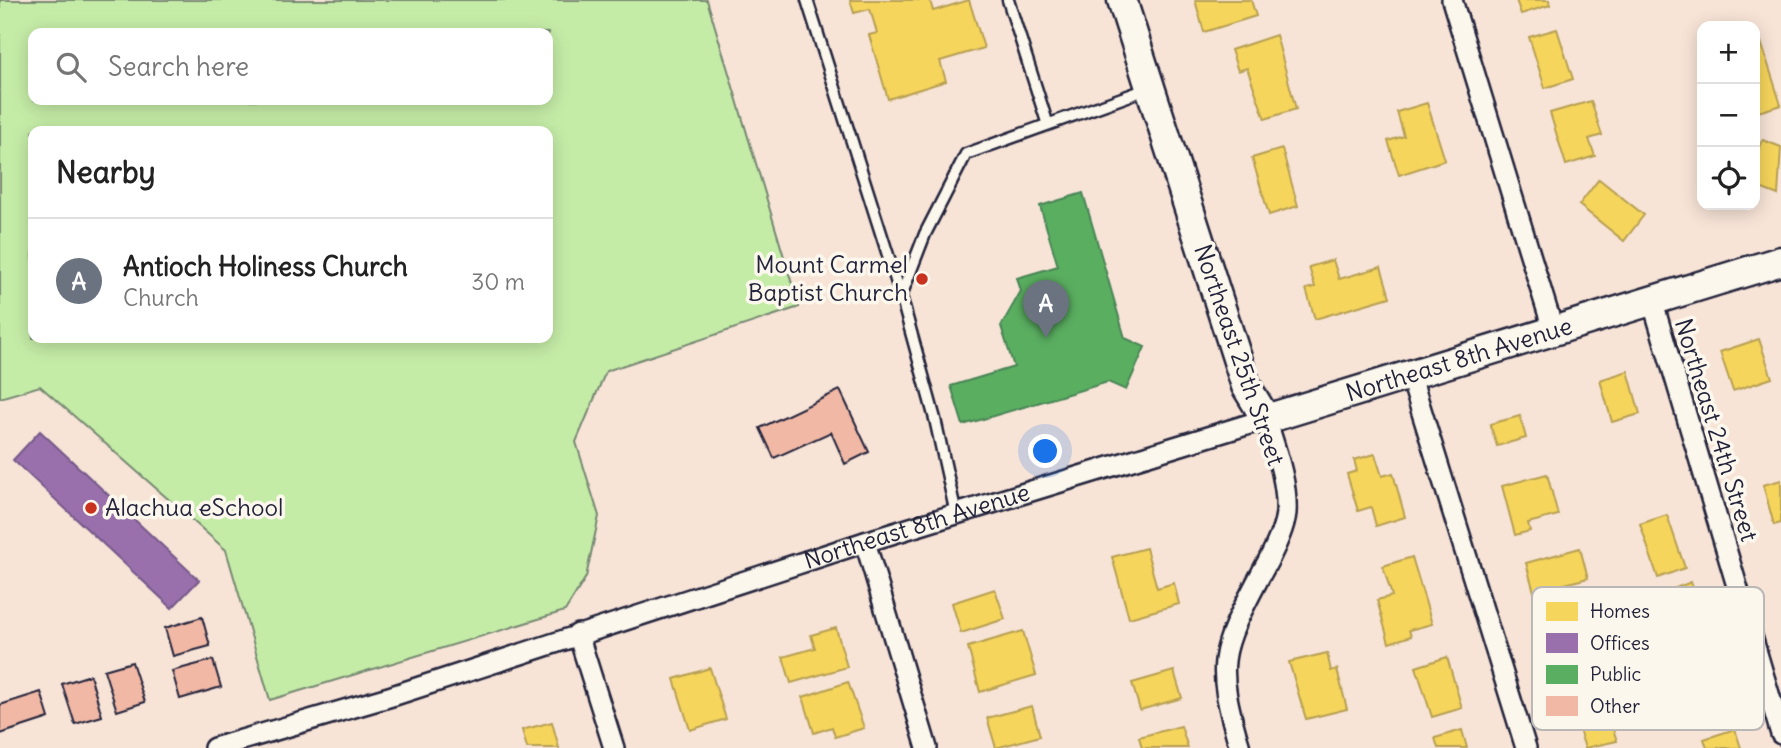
<!DOCTYPE html>
<html lang="en">
<head>
<meta charset="utf-8">
<style>
	:root { --surface:#fff; --page:#f6f6f6; --text:#222; --muted:#767676; --line:#e0e0e0; --accent:#c8321e }
	body { margin:0; font-family:Delius,sans-serif; background:var(--page); color:var(--text) }
	.controls { position:absolute; right:21px; top:21px; display:grid; overflow:hidden; border-radius:14px; box-shadow:0 4px 18px #0003 }
	.controls button { width:63px; height:63px; display:grid; place-items:center; padding:0; border:0; border-bottom:2px solid var(--line); background:var(--surface); color:var(--text); font:35px sans-serif }
	.you { position:absolute; left:1046px; top:452px; width:24px; height:24px; margin:-18px; border:5px solid #fff; border-radius:50%; background:#1a73e8; box-shadow:0 0 0 10px #1a73e833 }
	.badge { display:grid; place-items:center; width:46px; height:46px; border-radius:50%; background:var(--accent); color:#fff; font-size:23px; font-weight:700 }
	.pin { position:absolute; translate:-50% -58px; filter:drop-shadow(0 2px 4px #0008) }
	.pin::after { content:''; position:absolute; top:37px; width:24px; height:21px; background:inherit; clip-path:polygon(0 0,100% 0,50% 100%) }
	.list { margin:0; padding:0; list-style:none }
	h2 { display:flex; justify-content:space-between; align-items:center; height:91px; margin:0; padding:0 28px; font-size:30px }
	h2 small { font-size:23px; font-weight:400; color:var(--muted) }
	.list li { display:grid; grid-template-columns:46px 1fr auto; gap:21px; align-items:center; box-sizing:border-box; height:126px; padding:0 28px; border-top:2px solid var(--line) }
	.list b { display:block; font-size:26px; white-space:nowrap }
	.list p { margin:0; font-size:23px; white-space:nowrap; color:var(--muted) }
	.list em { font-size:23px; font-style:normal; color:var(--muted) }
	.icon { flex:none; width:38px; height:38px; fill:none; stroke:currentColor; stroke-width:2; stroke-linecap:round; stroke-linejoin:round }
	.map { position:relative; flex:none; width:1781px; height:748px; overflow:hidden }
	.search { position:absolute; background:var(--surface); box-shadow:0 4px 18px #0003; left:28px; top:28px; width:525px; height:77px; display:flex; align-items:center; gap:18px; box-sizing:border-box; padding:0 24px; border-radius:14px; color:var(--muted); font-size:26px }
	.panel { position:absolute; background:var(--surface); box-shadow:0 4px 18px #0003; left:28px; top:126px; width:525px; height:217px; border-radius:14px }
	.map>svg:first-child { display:block }
	.green { fill:#c5eca7; stroke:#748771; stroke-width:2; fill-rule:evenodd }
	.homes { fill:#f6d55c; stroke:#b69f52; stroke-width:2 }
	.offices { fill:#9970ab; stroke:#755989; stroke-width:2 }
	.public { fill:#5aae61; stroke:#498456; stroke-width:2 }
	.building { fill:#f1b9a5; stroke:#22223b; stroke-width:2 }
	.lines { fill:none; stroke-linecap:round; stroke-linejoin:round }
	.lane-casing { stroke:#22223b; stroke-width:15 }
	.street-casing { stroke:#22223b; stroke-width:24 }
	.secondary-casing { stroke:#22223b; stroke-width:33 }
	.lane { stroke:#fbf7ec; stroke-width:10 }
	.street { stroke:#fbf7ec; stroke-width:19 }
	.secondary { stroke:#fbf7ec; stroke-width:28 }
	.poi-dot { fill:#c8321e; stroke:#fbf7ec; stroke-width:2.5 }
	.labels { text-anchor:middle; stroke-width:7; stroke-linejoin:round; paint-order:stroke }
	.poi-label { font-size:24px; fill:#22223b; stroke:#fbf7ec; text-anchor:end }
	.street-label { font-size:24px; fill:#22223b; stroke:#fbf7ec }
	.key { fill:#fbf7ec; stroke:#bab7b7; stroke-width:2 }
	.key-label { font-size:19px; fill:#22223b }
</style>
</head>
<body>
<div class="map">
<svg width="1781" height="748" viewBox="0 0 1781 748">
	<rect width="100%" height="100%" fill="#f8e4d7"/>
	<filter id="ink" filterUnits="userSpaceOnUse"><feTurbulence type="fractalNoise" baseFrequency=".0143" numOctaves="2"/><feDisplacementMap in="SourceGraphic" scale="14" xChannelSelector="R" yChannelSelector="G"/><feConvolveMatrix kernelMatrix="1 2 1 2 8 2 1 2 1" color-interpolation-filters="sRGB"/></filter>
	<g filter="url(#ink)">
		<path class="green" d="M 0,0 L 707,0 L 799,307 L 606,371 L 576,442 L 599,516 L 586,577 L 565,611 L 270,700 L 226,550 L 40,386 L 0,398 ZM 33,33 L 548,33 L 548,100 L 33,100 ZM 33,131 L 548,131 L 548,338 L 33,338 Z"/>
		<g class="homes">
			<polygon points="850,0 930,0 933,11 969,0 984,48 940,61 946,81 888,99 869,35 877,33 870,9 854,13"/>
			<polygon points="1195,0 1251,0 1256,16 1204,32"/>
			<polygon points="1516,0 1549,0 1550,5 1521,14"/>
			<polygon points="1557,29 1573,79 1545,88 1529,37"/>
			<polygon points="1276,35 1296,109 1265,119 1247,68 1238,71 1231,50"/>
			<polygon points="1761,42 1781,105 1755,113 1755,44"/>
			<polygon points="1591,101 1602,135 1589,139 1595,156 1566,165 1550,113"/>
			<polygon points="1427,103 1445,160 1399,175 1388,141 1404,136 1397,112"/>
			<polygon points="1763,140 1781,147 1778,195 1755,186 1755,161"/>
			<polygon points="1282,149 1298,206 1269,215 1252,158"/>
			<polygon points="1599,179 1644,215 1624,241 1579,205"/>
			<polygon points="1333,260 1339,279 1381,267 1390,297 1315,319 1306,289 1315,287 1309,267"/>
			<polygon points="1759,339 1772,378 1733,391 1720,352"/>
			<polygon points="1628,371 1640,414 1612,422 1600,380"/>
			<polygon points="1520,416 1526,438 1497,446 1490,424"/>
			<polygon points="1375,454 1382,476 1393,473 1405,517 1376,526 1371,507 1358,511 1347,474 1357,471 1354,460"/>
			<polygon points="1547,474 1558,515 1528,523 1530,531 1515,535 1502,486"/>
			<polygon points="1781,480 1781,523 1774,525 1763,485"/>
			<polygon points="1667,515 1685,568 1658,578 1640,524"/>
			<polygon points="1146,548 1157,588 1174,583 1179,604 1129,618 1112,557"/>
			<polygon points="1580,548 1588,578 1534,592 1526,563"/>
			<polygon points="1412,557 1432,624 1409,630 1411,636 1389,643 1377,600 1392,596 1383,566"/>
			<polygon points="1691,582 1706,624 1686,632 1670,590"/>
			<polygon points="995,589 1005,619 961,633 952,603"/>
			<polygon points="836,628 847,667 791,683 783,657 815,648 811,635"/>
			<polygon points="1023,631 1036,675 980,692 968,647"/>
			<polygon points="1327,653 1331,671 1337,669 1347,709 1306,719 1289,662"/>
			<polygon points="1447,657 1462,708 1432,717 1416,667"/>
			<polygon points="710,668 726,719 690,730 674,679"/>
			<polygon points="1174,671 1182,698 1140,710 1132,683"/>
			<polygon points="1597,680 1617,741 1585,748 1566,690"/>
			<polygon points="848,682 864,728 835,737 832,727 814,733 803,697"/>
			<polygon points="1032,706 1040,736 996,748 987,718"/>
			<polygon points="552,722 559,748 527,748 522,730"/>
			<polygon points="1181,726 1188,748 1142,748 1139,737"/>
			<polygon points="1735,729 1741,748 1707,748 1704,739"/>
			<polygon points="1462,730 1467,748 1438,748 1435,738"/>
		</g>
		<polygon class="offices" points="40,431 199,580 172,608 13,460"/>
		<polygon class="public" points="1083,193 1125,338 1145,347 1126,390 1108,382 963,425 951,386 1014,367 1001,326 1021,291 1017,278 1058,266 1040,206"/>
		<g class="building">
			<polygon points="840,390 869,452 845,464 831,432 774,458 760,428"/>
			<polygon points="202,617 210,646 173,656 165,628"/>
			<polygon points="213,660 221,687 180,699 172,671"/>
			<polygon points="132,662 145,702 117,711 104,670"/>
			<polygon points="90,675 102,716 75,724 62,684"/>
			<polygon points="41,692 49,718 0,734 0,705"/>
		</g>
		<g class="lines">
			<defs>
				<g id="lane">
					<polyline points="807,0 901,296"/>
					<polyline points="1008,0 1047,122"/>
					<polyline points="956,514 935,419 901,296 925,234 966,154 1150,88"/>
				</g>
				<g id="street">
					<polyline points="1452,0 1553,329"/>
					<polyline points="1652,300 1781,734"/>
					<polyline points="1410,374 1526,748"/>
					<polyline points="865,542 927,748"/>
					<polyline points="578,634 614,748"/>
					<path id="s1" d="M 214,748 L 392,696 L 865,542 L 1266,419 C 1275,448 1288,482 1286,513 C 1284,532 1271,556 1262,572 C 1220,652 1214,660 1240,748"/>
				</g>
				<g id="secondary">
					<path id="s2" d="M 1122,0 L 1246,386 L 1266,419 L 1781,261"/>
				</g>
			</defs>
			<use href="#lane" class="lane-casing"/>
			<use href="#street" class="street-casing"/>
			<use href="#secondary" class="secondary-casing"/>
			<use href="#lane" class="lane"/>
			<use href="#street" class="street"/>
			<use href="#secondary" class="secondary"/>
		</g>
	</g>
	<g class="poi-dot">
		<circle cx="922" cy="279" r="7"/>
		<circle cx="91" cy="508" r="7"/>
	</g>
	<g class="labels">
		<g class="poi-label">
			<text x="908" y="273">Mount Carmel<tspan x="908" dy="28">Baptist Church</tspan></text>
			<text x="105" y="516" text-anchor="start">Alachua eSchool</text>
		</g>
		<g class="street-label">
			<text transform="translate(1239 355) rotate(71)" y="8">Northeast 25th Street</text>
			<text dy="8" stroke="none"><textPath href="#s2" startOffset="646">Northeast 8th Avenue</textPath></text>
			<text transform="translate(1716 430) rotate(73)" y="8">Northeast 24th Street</text>
			<text dy="8" stroke="none"><textPath href="#s1" startOffset="737">Northeast 8th Avenue</textPath></text>
		</g>
	</g>
	<rect x="1532" y="587" width="232" height="143" rx="10" class="key"/>
	<rect x="1546" y="602" width="32" height="19" fill="#f6d55c"/>
	<rect x="1546" y="633" width="32" height="20" fill="#9970ab"/>
	<rect x="1546" y="665" width="32" height="19" fill="#5aae61"/>
	<rect x="1546" y="696" width="32" height="20" fill="#f1b9a5"/>
	<g class="key-label">
		<text x="1590" y="618">Homes</text>
		<text x="1590" y="650">Offices</text>
		<text x="1590" y="681">Public</text>
		<text x="1590" y="713">Other</text>
	</g>
</svg>
<div class="controls">
<button>+</button>
<button>−</button>
<button><svg class="icon" aria-label="locate" viewBox="0 0 24 24"><circle cx="12" cy="12" r="6"/><path d="M12 2v4M12 18v4M2 12h4M18 12h4"/></svg></button>
</div>
<div class="you"></div>
<div class="pin badge" style="left:1046px;top:338px;background:#6b7280">A</div>
<div class="search"><svg class="icon" aria-label="search" viewBox="0 0 24 24"><circle cx="10" cy="10" r="6"/><path d="M15 15l6 6"/></svg>Search here</div>
<section class="panel">
<h2>Nearby<small></small></h2>
<ul class="list">
<li><span class="badge" style="background:#6b7280">A</span><div><b>Antioch Holiness Church</b><p>Church</p></div><em>30 m</em></li>
</ul>
</section>
</div>
</body>
</html>
